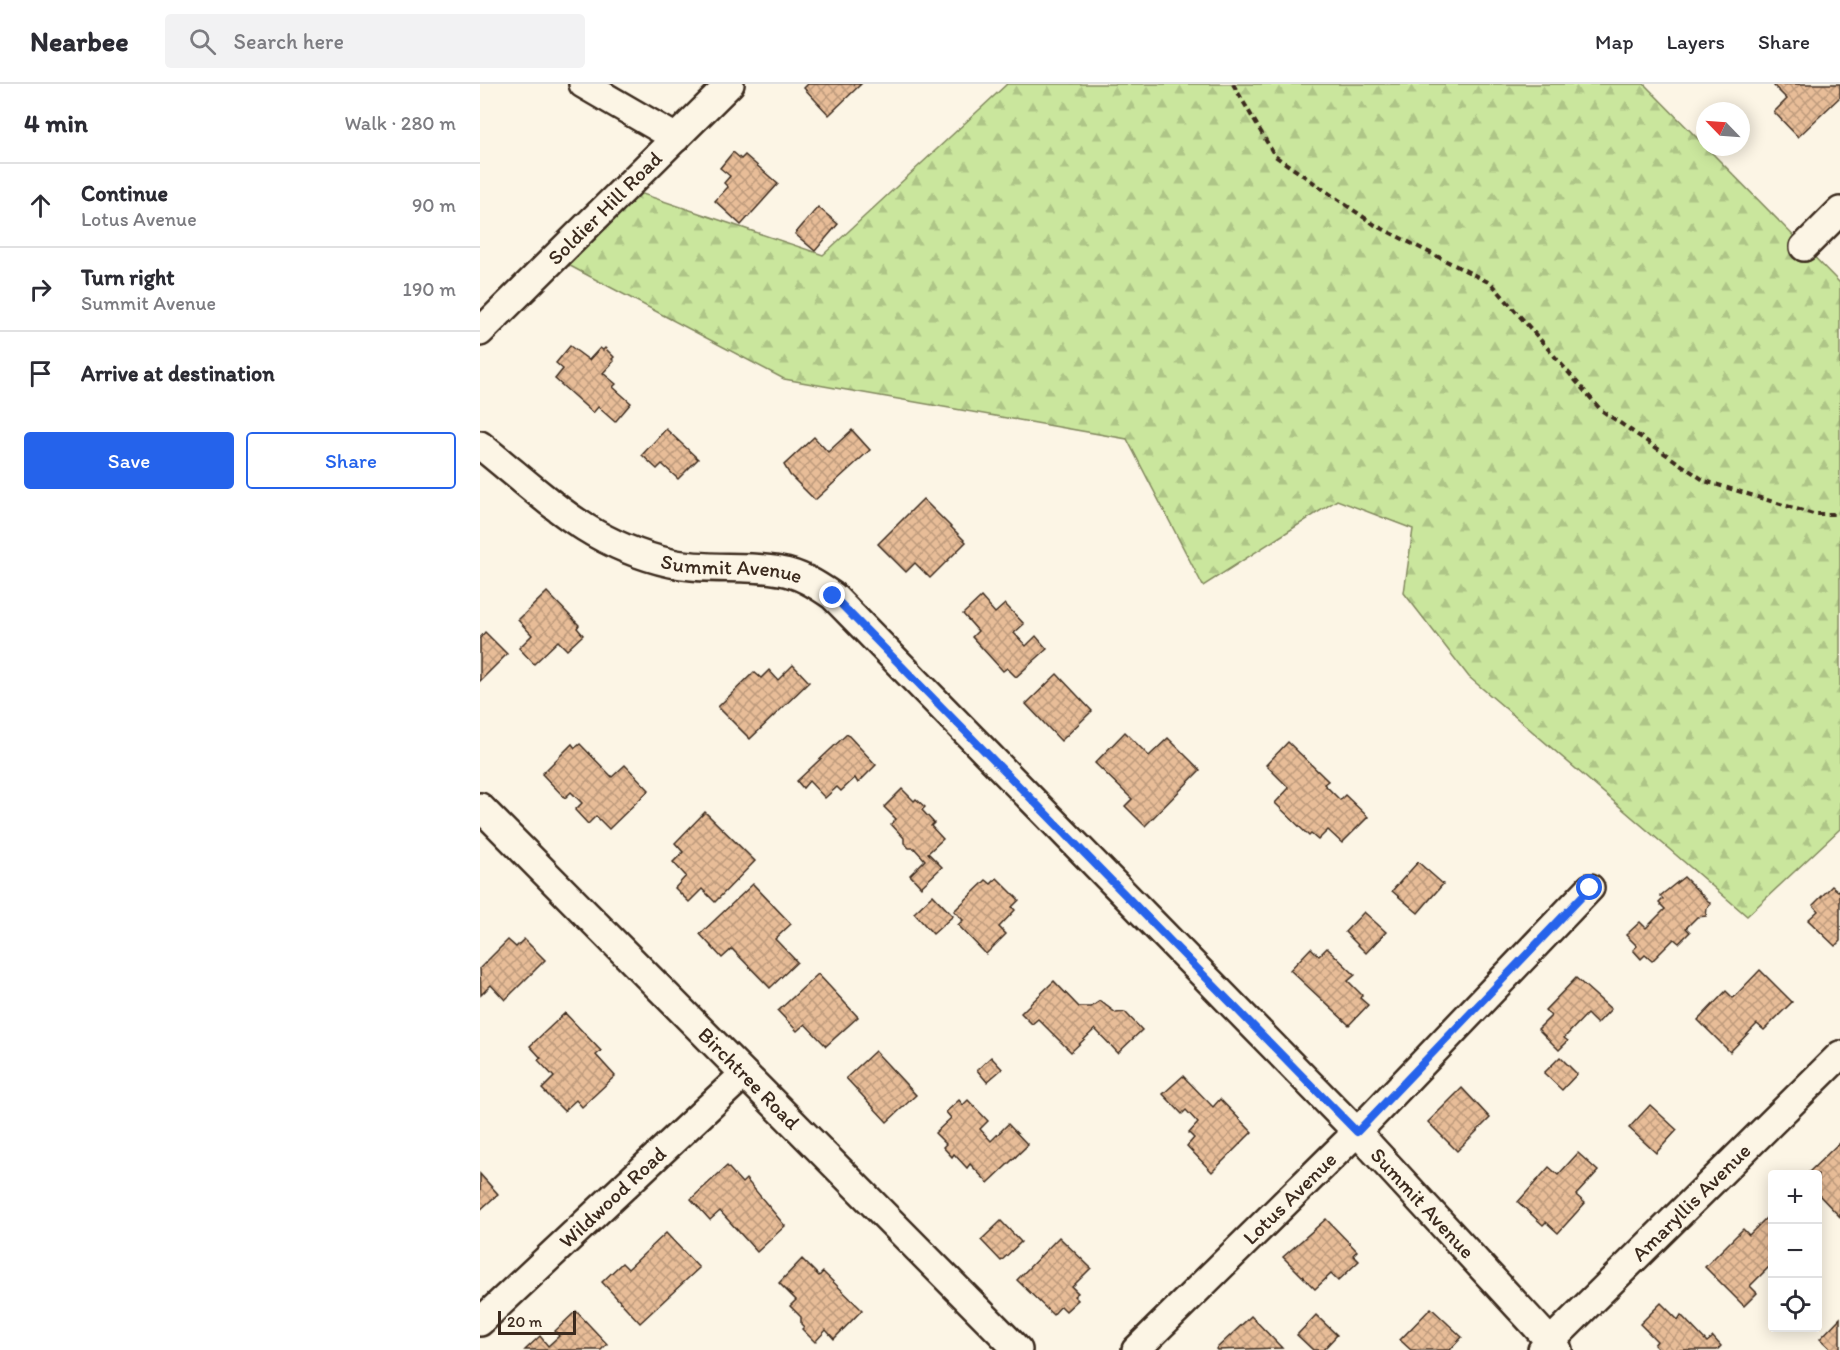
<!DOCTYPE html>
<html lang="en">
<head>
<meta charset="utf-8">
<style>
	:root { --surface:#fff; --page:#f2f2f3; --text:#2b2b33; --muted:#7c7c81; --line:#e1e1e2; --accent:#2563eb }
	body { margin:0; font-family:Itim,sans-serif; background:var(--page); color:var(--text) }
	.controls { position:absolute; right:18px; bottom:18px; display:grid; overflow:hidden; border-radius:6px; box-shadow:0 3px 15px #0003 }
	.controls button { width:54px; height:54px; display:grid; place-items:center; padding:0; border:0; border-bottom:2px solid var(--line); background:var(--surface); color:var(--text); font:30px sans-serif }
	.compass { position:absolute; left:1216px; top:18px; width:54px; height:54px; border-radius:50%; background:var(--surface); box-shadow:0 3px 15px #0003; rotate:295deg }
	.scale { position:absolute; left:18px; bottom:15px; width:78px; box-sizing:border-box; padding-left:6px; border:3px solid #3b2a1e; border-top:0; font-size:16px; line-height:21px; white-space:nowrap; color:#3b2a1e; -webkit-text-stroke:4px #fcf5e5; paint-order:stroke }
	.stop { position:absolute; width:18px; height:18px; margin:-14px; border:4px solid #2563eb; border-radius:50%; background:#fff }
	.stop.end { background:#2563eb; border-color:#fff; box-shadow:0 2px 6px #0008 }
	.list { margin:0; padding:0; list-style:none }
	h2 { display:flex; justify-content:space-between; align-items:center; height:78px; margin:0; padding:0 24px; font-size:26px }
	h2 small { font-size:20px; font-weight:400; color:var(--muted) }
	.list li { display:grid; grid-template-columns:39px 1fr auto; gap:18px; align-items:center; box-sizing:border-box; height:84px; padding:0 24px; border-top:2px solid var(--line) }
	.list b { display:block; font-size:22px; white-space:nowrap }
	.list p { margin:0; font-size:20px; white-space:nowrap; color:var(--muted) }
	.list em { font-size:20px; font-style:normal; color:var(--muted) }
	.actions { display:flex; gap:12px; padding:18px 24px }
	.actions a { flex:1; padding:14px 0; border:2px solid var(--accent); border-radius:6px; text-align:center; font-size:21px; color:var(--accent) }
	.actions .main { background:var(--accent); color:#fff }
	.icon { flex:none; width:33px; height:33px; fill:none; stroke:currentColor; stroke-width:2; stroke-linecap:round; stroke-linejoin:round }
	.map { position:relative; flex:none; width:1360px; height:1266px; overflow:hidden }
	header { display:flex; align-items:center; gap:36px; box-sizing:border-box; height:84px; padding:0 30px; background:var(--surface); border-bottom:2px solid var(--line) }
	header strong { font-size:28px }
	nav { display:flex; gap:33px; margin-inline-start:auto; font-size:21px }
	.search { width:420px; height:54px; background:var(--page); display:flex; align-items:center; gap:15px; box-sizing:border-box; padding:0 21px; border-radius:6px; color:var(--muted); font-size:22px }
	main { display:flex }
	aside { flex:1; background:var(--surface) }
	.map>svg:first-child { display:block }
	.forest { fill:url(#forest-firs); stroke:#82885e; stroke-width:1.5 }
	.building { fill:url(#building-cross-hatch); stroke:#3b2a1e; stroke-width:1.5 }
	.lines { fill:none; stroke-linecap:round; stroke-linejoin:round }
	.minor-casing { stroke:#3b2a1e; stroke-width:32 }
	.path { stroke:#3b2a1e; stroke-width:4; stroke-dasharray:6 4.5; stroke-linecap:butt }
	.minor { stroke:#fcf5e5; stroke-width:27 }
	.route { stroke:#2563eb; stroke-width:8 }
	.labels { text-anchor:middle; stroke-width:4.5; stroke-linejoin:round; paint-order:stroke }
	.street-label { font-size:21px; fill:#3b2a1e; stroke:#fcf5e5 }
</style>
</head>
<body>
<header>
<strong>Nearbee</strong>
<div class="search"><svg class="icon" aria-label="search" viewBox="0 0 24 24"><circle cx="10" cy="10" r="6"/><path d="M15 15l6 6"/></svg>Search here</div>
<nav><a>Map</a><a>Layers</a><a>Share</a></nav>
</header>
<main>
<aside>
<h2>4 min<small>Walk · 280 m</small></h2>
<ul class="list">
<li><svg class="icon" aria-label="ahead" viewBox="0 0 24 24"><path d="M12 20V5M6 11l6-6 6 6"/></svg><div><b>Continue</b><p>Lotus Avenue</p></div><em>90 m</em></li>
<li><svg class="icon" aria-label="right" viewBox="0 0 24 24"><path d="M7 20v-9h11M14 6l5 5-5 5"/></svg><div><b>Turn right</b><p>Summit Avenue</p></div><em>190 m</em></li>
<li><svg class="icon" aria-label="arrive" viewBox="0 0 24 24"><path d="M6 21V4h12l-3 4 3 4H6"/></svg><div><b>Arrive at destination</b></div></li>
</ul>
<div class="actions"><a class="main">Save</a><a>Share</a></div>
</aside>
<div class="map">
<svg width="1360" height="1266" viewBox="0 0 1360 1266">
	<defs>
		<pattern id="forest-firs" width="22" height="20" patternUnits="userSpaceOnUse" patternTransform="scale(1.5)"><rect width="22" height="20" fill="#cae69d"/><path d="M5 1l3.5 6h-7zM16 11l3.5 6h-7z" fill="#aec587"/></pattern>
		<pattern id="building-cross-hatch" width="8" height="8" patternUnits="userSpaceOnUse" patternTransform="scale(1.5)"><rect width="8" height="8" fill="#e8bd98"/><path d="M0 0l8 8M0 8l8-8" fill="none" stroke="#bd9a7b"/></pattern>
	</defs>
	<rect width="100%" height="100%" fill="#fcf5e5"/>
	<filter id="ink" filterUnits="userSpaceOnUse"><feTurbulence type="fractalNoise" baseFrequency=".0167" numOctaves="2"/><feDisplacementMap in="SourceGraphic" scale="12" xChannelSelector="R" yChannelSelector="G"/><feConvolveMatrix kernelMatrix="1 2 1 2 8 2 1 2 1" color-interpolation-filters="sRGB"/></filter>
	<g filter="url(#ink)">
		<polygon class="forest" points="527,0 1164,0 1360,199 1360,745 1267,832 989,593 924,509 933,445 857,416 723,502 647,355 304,295 75,174 145,104 343,171"/>
		<g class="building">
			<polygon points="328,0 381,0 349,31 324,4"/>
			<polygon points="1296,0 1360,0 1360,13 1318,53 1294,28 1307,15 1294,2"/>
			<polygon points="253,68 261,75 265,71 298,100 261,141 235,117 248,103 244,99 250,92 240,84"/>
			<polygon points="338,123 358,140 335,167 315,150"/>
			<polygon points="90,262 109,276 120,264 123,266 125,264 134,273 132,275 134,277 123,289 136,300 133,303 151,319 135,338 118,323 113,329 75,295 83,285 76,279"/>
			<polygon points="186,345 218,375 198,395 182,380 177,385 162,371"/>
			<polygon points="372,346 390,366 335,416 310,391 304,381 334,353 348,368"/>
			<polygon points="443,415 486,458 450,494 435,479 426,488 398,460"/>
			<polygon points="67,508 99,541 97,544 103,551 87,566 78,557 54,580 39,564 52,551 38,536"/>
			<polygon points="501,513 515,529 525,520 544,540 534,549 546,562 556,552 567,565 536,593 527,584 523,587 492,553 498,547 483,530"/>
			<polygon points="5,548 27,570 0,597 0,554"/>
			<polygon points="313,581 329,598 270,655 238,623 274,588 281,594 289,586 298,596"/>
			<polygon points="577,590 612,627 581,657 546,620"/>
			<polygon points="645,648 669,672 688,654 720,686 665,742 645,722 652,715 615,679"/>
			<polygon points="367,650 396,681 378,699 375,694 361,707 357,703 345,714 329,697 323,704 317,697"/>
			<polygon points="808,658 848,697 844,700 860,716 865,711 888,733 862,759 848,746 838,756 831,750 829,752 795,719 809,704 786,681"/>
			<polygon points="92,660 95,664 100,660 132,693 145,681 169,706 129,745 116,732 108,740 95,726 102,719 91,708 85,714 62,690"/>
			<polygon points="422,705 434,717 436,715 445,723 442,726 454,739 451,742 463,755 448,769 462,783 441,803 430,791 445,776 434,764 429,764 424,759 424,754 411,740 416,735 404,723"/>
			<polygon points="225,728 275,777 235,818 222,805 209,818 195,804 206,792 193,778 203,768 195,759"/>
			<polygon points="938,778 963,800 938,829 912,807"/>
			<polygon points="1204,793 1231,820 1227,824 1226,832 1217,833 1206,844 1210,848 1199,859 1194,855 1172,877 1165,871 1161,875 1153,866 1157,862 1146,851 1160,838 1166,844 1185,825 1179,819 1183,815 1180,812"/>
			<polygon points="517,794 539,816 532,823 535,826 519,843 526,850 506,870 478,841 483,836 474,827 506,796 511,800"/>
			<polygon points="273,800 311,840 295,855 317,878 290,904 252,865 242,874 220,850"/>
			<polygon points="1352,802 1358,807 1360,805 1360,857 1355,862 1328,836 1338,827 1333,821"/>
			<polygon points="453,811 473,832 453,850 434,829"/>
			<polygon points="884,828 906,848 886,869 865,848"/>
			<polygon points="44,855 65,876 25,916 11,901 1,911 0,884 28,856 36,863"/>
			<polygon points="831,864 839,872 847,864 875,891 868,897 882,911 880,914 888,921 869,941 810,886"/>
			<polygon points="1280,886 1312,918 1284,946 1277,940 1250,968 1218,936 1246,907 1253,914"/>
			<polygon points="338,890 378,933 346,962 325,940 317,947 298,927"/>
			<polygon points="1096,894 1131,925 1117,940 1107,930 1084,954 1088,957 1079,966 1058,945 1071,932 1065,926"/>
			<polygon points="574,897 599,923 611,923 620,917 636,929 645,928 662,946 638,969 615,945 591,968 558,935 552,940 541,929"/>
			<polygon points="85,929 121,967 116,971 135,992 102,1023 96,1016 84,1027 62,1005 74,993 58,976 61,974 50,962"/>
			<polygon points="395,967 436,1011 407,1038 366,994"/>
			<polygon points="511,973 522,985 507,998 497,986"/>
			<polygon points="1080,973 1097,990 1082,1006 1064,989"/>
			<polygon points="703,992 733,1023 740,1015 772,1048 732,1088 707,1062 714,1054 709,1049 718,1039 706,1026 702,1030 683,1010"/>
			<polygon points="982,1004 1010,1034 977,1067 948,1038"/>
			<polygon points="479,1016 483,1021 488,1016 508,1037 500,1045 511,1057 528,1040 548,1061 508,1099 490,1080 487,1084 474,1070 472,1073 463,1063 466,1060 455,1049 471,1034 466,1028"/>
			<polygon points="1170,1021 1197,1046 1176,1069 1149,1044"/>
			<polygon points="1360,1058 1360,1133 1338,1110 1338,1090 1327,1090"/>
			<polygon points="1098,1069 1118,1087 1096,1111 1105,1119 1078,1149 1066,1138 1063,1141 1038,1118 1069,1083 1078,1091"/>
			<polygon points="247,1082 262,1099 266,1095 305,1142 277,1168 240,1127 230,1136 211,1115"/>
			<polygon points="0,1090 18,1110 0,1126"/>
			<polygon points="1290,1130 1292,1132 1292,1180 1270,1202 1277,1209 1264,1222 1225,1183 1263,1145 1269,1151"/>
			<polygon points="846,1135 877,1167 873,1171 879,1177 858,1197 851,1190 835,1205 803,1173"/>
			<polygon points="521,1137 541,1158 521,1177 501,1156"/>
			<polygon points="186,1149 219,1184 160,1239 122,1198 142,1179 148,1185"/>
			<polygon points="579,1153 611,1184 592,1203 598,1209 594,1212 598,1216 586,1227 581,1222 573,1231 537,1196"/>
			<polygon points="322,1175 339,1192 343,1188 382,1226 354,1255 346,1246 335,1258 322,1245 324,1243 321,1240 321,1233 310,1222 316,1216 299,1199"/>
			<polygon points="1181,1219 1198,1236 1201,1231 1227,1258 1233,1253 1241,1262 1237,1266 1179,1266 1174,1261 1177,1257 1160,1240"/>
			<polygon points="951,1224 982,1253 970,1266 931,1266 920,1256"/>
			<polygon points="96,1227 127,1260 121,1266 45,1266 60,1252 68,1262 79,1252 75,1247"/>
			<polygon points="836,1231 857,1251 843,1266 833,1266 817,1251"/>
			<polygon points="771,1232 802,1264 737,1266 736,1265"/>
			<polygon points="1360,1234 1360,1266 1352,1266 1340,1255"/>
		</g>
		<g class="lines">
			<defs>
				<g id="minor">
					<polyline points="103,0 196,54"/>
					<polyline points="1324,163 1360,127"/>
					<path id="s1" d="M 0,248 L 250,0"/>
					<path id="s2" d="M 0,361 C 64,412 107,460 191,479 C 228,487 264,480 300,487 C 320,490 337,501 353,512 L 877,1048 L 1078,1266"/>
					<path id="s3" d="M 0,723 L 538,1266"/>
					<path id="s4" d="M 0,1238 L 264,990"/>
					<path id="s5" d="M 656,1266 L 877,1048 L 1110,804"/>
					<path id="s6" d="M 1062,1266 L 1360,971"/>
				</g>
			</defs>
			<use href="#minor" class="minor-casing"/>
			<polyline class="path" points="753,0 795,72 895,141 1012,200 1121,326 1225,397 1333,430 1360,430"/>
			<use href="#minor" class="minor"/>
		</g>
	</g>
	<g class="lines" filter="url(#ink)">
		<polyline class="route" points="353,512 877,1048 1110,804"/>
	</g>
	<g class="labels">
		<g class="street-label">
			<text dy="7" stroke="none"><textPath href="#s1" startOffset="176">Soldier Hill Road</textPath></text>
			<text dy="7" stroke="none"><textPath href="#s2" startOffset="288">Summit Avenue</textPath></text>
			<text dy="7" stroke="none"><textPath href="#s3" startOffset="382">Birchtree Road</textPath></text>
			<text dy="7" stroke="none"><textPath href="#s4" startOffset="182">Wildwood Road</textPath></text>
			<text dy="7" stroke="none"><textPath href="#s5" startOffset="216">Lotus Avenue</textPath></text>
			<text dy="7" stroke="none"><textPath href="#s6" startOffset="210">Amaryllis Avenue</textPath></text>
			<text dy="7" stroke="none"><textPath href="#s2" startOffset="1242">Summit Avenue</textPath></text>
		</g>
	</g>
</svg>
<div class="controls">
<button>+</button>
<button>−</button>
<button><svg class="icon" aria-label="locate" viewBox="0 0 24 24"><circle cx="12" cy="12" r="6"/><path d="M12 2v4M12 18v4M2 12h4M18 12h4"/></svg></button>
</div>
<svg class="compass" viewBox="-18 -18 36 36"><path d="M0-13l5 13h-10z" fill="#e53935"/><path d="M0 13l5-13h-10z" fill="#7c7c81"/></svg>
<div class="scale">20 m</div>
<div class="stop" style="left:1110px;top:804px"></div>
<div class="stop end" style="left:353px;top:512px"></div>
</div>
</main>
</body>
</html>
